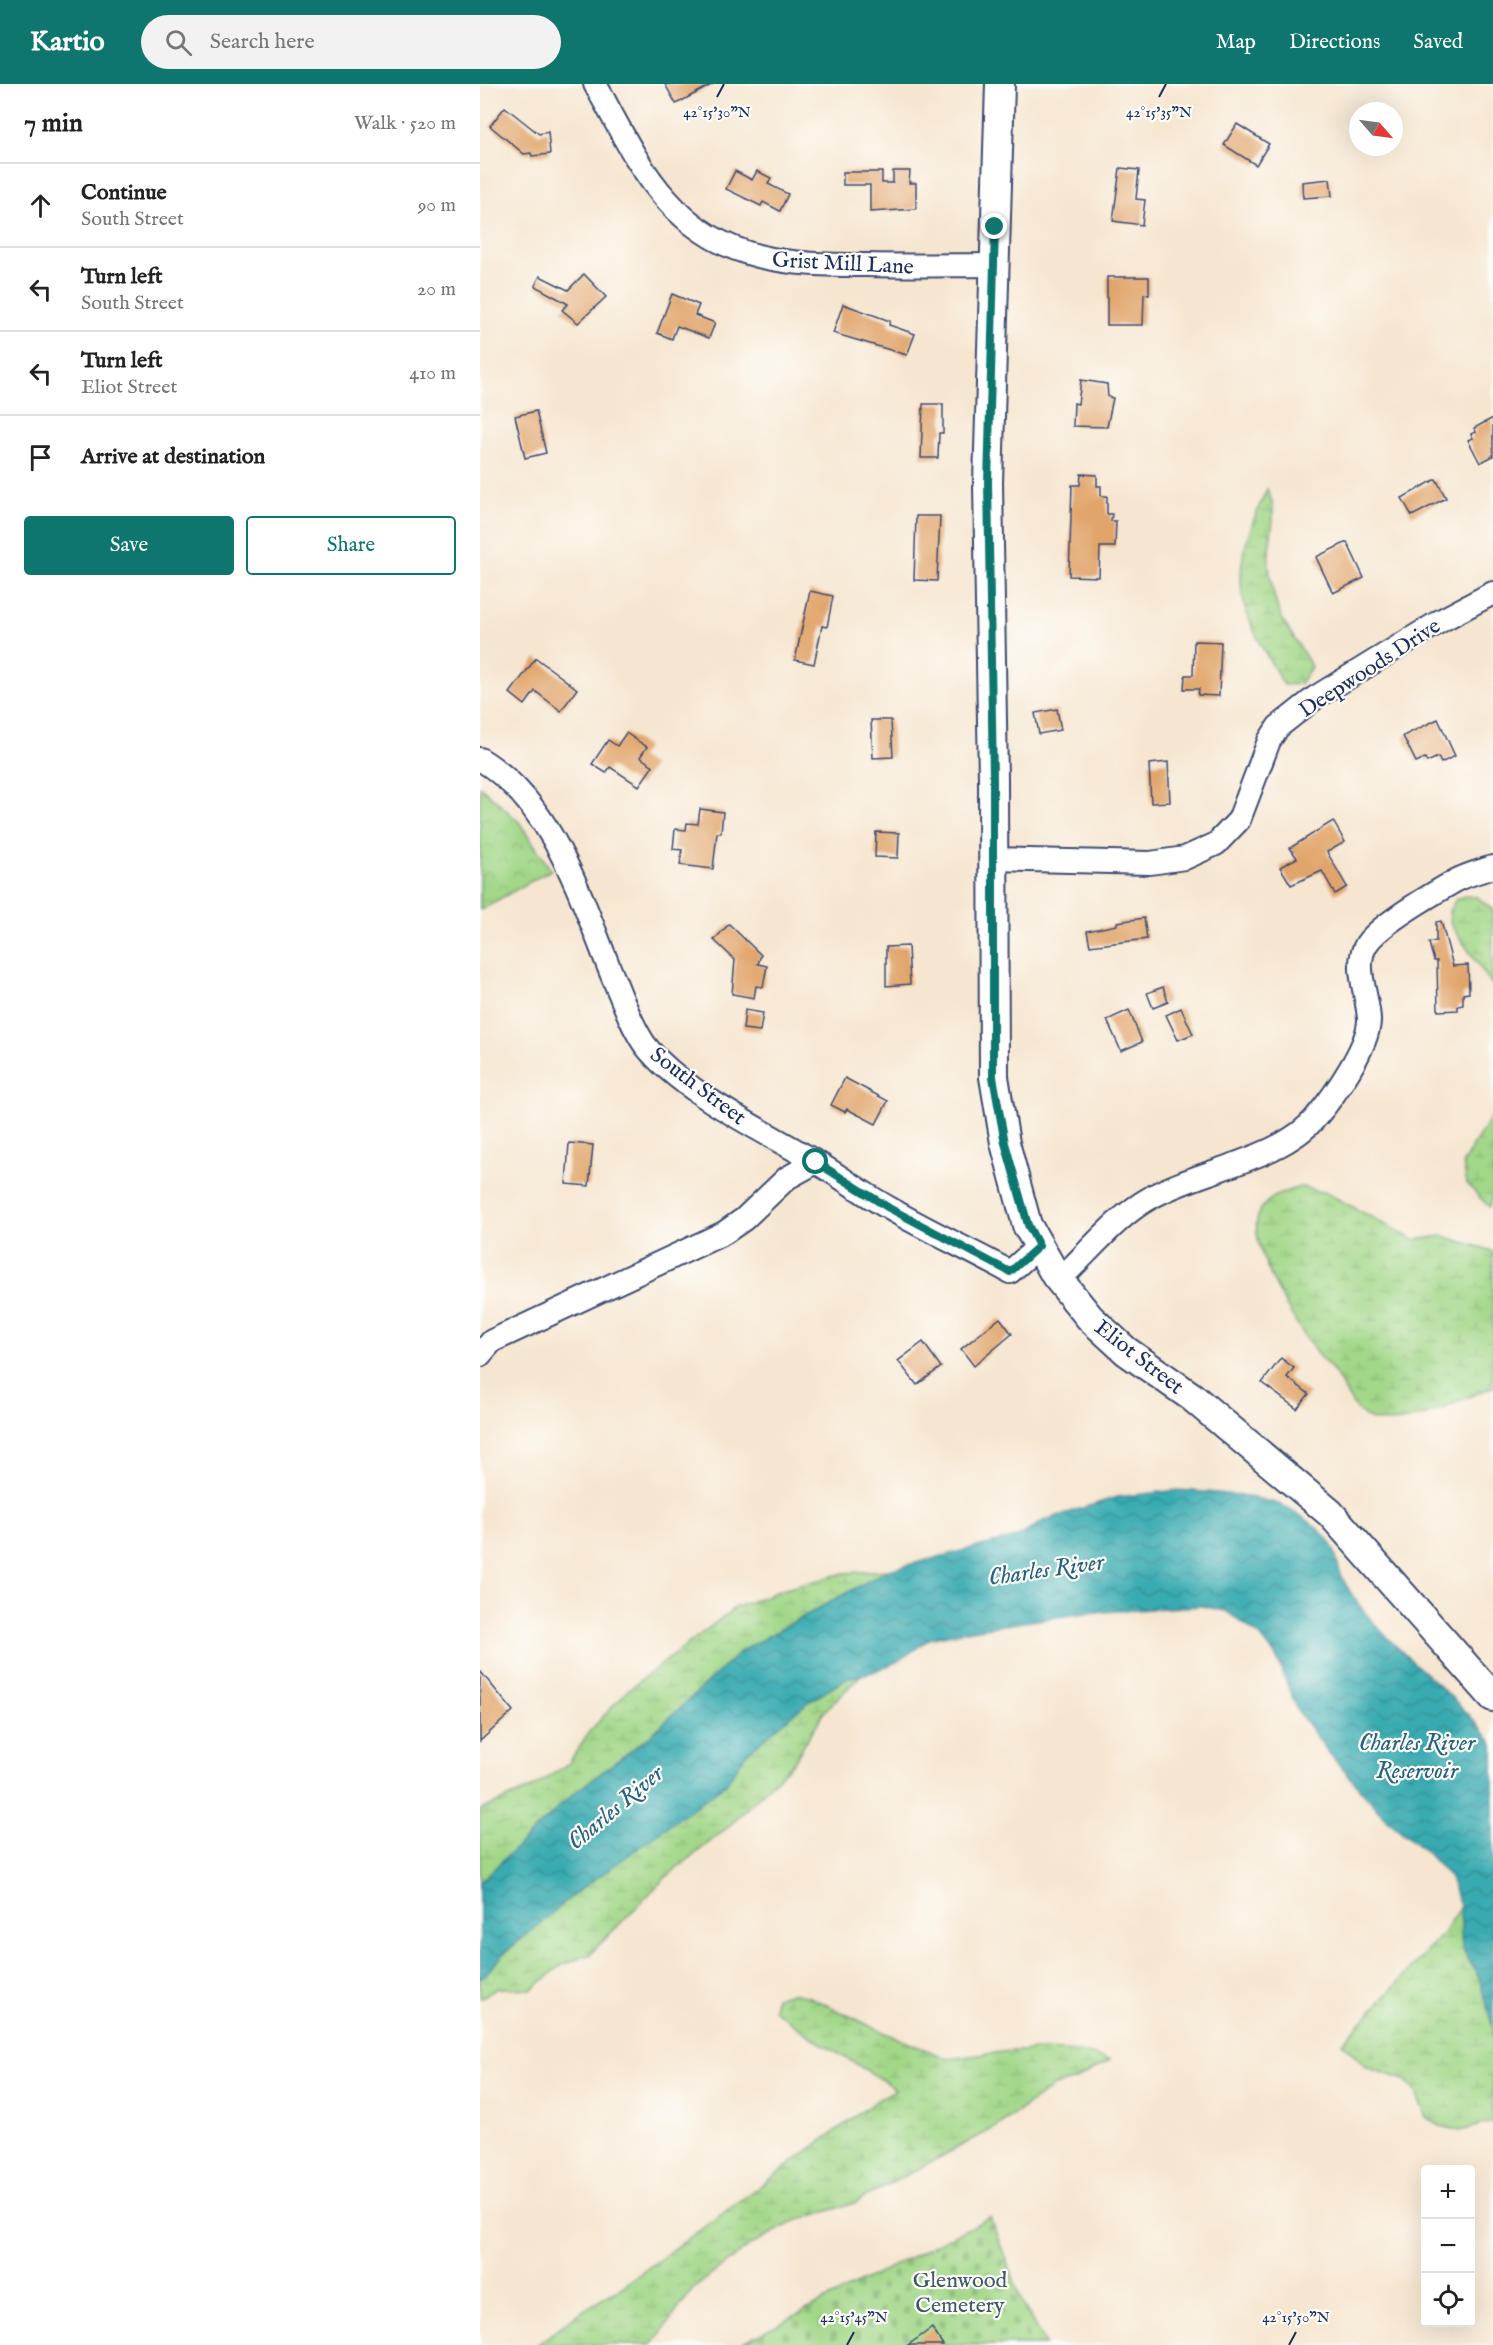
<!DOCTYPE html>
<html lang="en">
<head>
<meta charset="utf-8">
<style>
	:root { --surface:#fff; --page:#f2f2f2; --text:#222; --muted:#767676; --line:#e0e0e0; --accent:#0f766e }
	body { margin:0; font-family:"IM FELL English",serif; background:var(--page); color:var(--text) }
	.controls { position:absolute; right:18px; bottom:18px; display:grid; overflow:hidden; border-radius:6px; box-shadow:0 6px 24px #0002 }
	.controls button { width:54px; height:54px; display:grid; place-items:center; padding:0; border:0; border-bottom:2px solid var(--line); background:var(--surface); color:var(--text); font:30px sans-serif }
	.compass { position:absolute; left:869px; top:18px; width:54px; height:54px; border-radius:50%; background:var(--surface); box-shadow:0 6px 24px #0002; rotate:118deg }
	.stop { position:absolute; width:18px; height:18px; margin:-14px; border:4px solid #0f766e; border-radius:50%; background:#fff }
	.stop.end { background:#0f766e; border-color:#fff; box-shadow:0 2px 6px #0008 }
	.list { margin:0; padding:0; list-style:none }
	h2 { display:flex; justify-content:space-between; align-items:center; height:78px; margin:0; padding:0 24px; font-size:26px }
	h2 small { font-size:20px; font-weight:400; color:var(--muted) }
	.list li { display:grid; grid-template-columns:39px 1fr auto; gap:18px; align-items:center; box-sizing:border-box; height:84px; padding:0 24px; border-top:2px solid var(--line) }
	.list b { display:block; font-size:22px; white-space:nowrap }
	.list p { margin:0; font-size:20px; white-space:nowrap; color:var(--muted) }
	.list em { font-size:20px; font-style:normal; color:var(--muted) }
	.actions { display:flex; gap:12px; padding:18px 24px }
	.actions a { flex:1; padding:14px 0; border:2px solid var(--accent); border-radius:6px; text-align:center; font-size:21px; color:var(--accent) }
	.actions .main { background:var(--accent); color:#fff }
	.icon { flex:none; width:33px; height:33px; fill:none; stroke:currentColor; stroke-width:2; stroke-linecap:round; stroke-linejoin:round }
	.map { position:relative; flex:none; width:1013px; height:2261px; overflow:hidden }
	header { display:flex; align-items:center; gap:36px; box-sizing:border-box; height:84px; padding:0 30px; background:var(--accent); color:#fff }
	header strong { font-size:28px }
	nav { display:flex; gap:33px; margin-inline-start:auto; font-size:21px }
	.search { width:420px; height:54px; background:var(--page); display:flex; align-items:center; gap:15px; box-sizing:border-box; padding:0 21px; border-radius:33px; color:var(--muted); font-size:22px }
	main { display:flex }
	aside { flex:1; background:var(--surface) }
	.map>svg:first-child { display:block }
	.wetland { fill:url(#wetland-marsh); stroke:#5e8373; stroke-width:1.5 }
	.cemetery { fill:url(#cemetery-stones); stroke:#5e8373; stroke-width:1.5 }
	.park { fill:url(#park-crowns); stroke:#5e8373; stroke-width:1.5 }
	.water { fill:url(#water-waves); stroke:#2a6d88; stroke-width:1.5 }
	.building { fill:#e1a46b }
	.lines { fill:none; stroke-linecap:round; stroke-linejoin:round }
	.minor-casing { stroke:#3c4a6f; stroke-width:26 }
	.major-casing { stroke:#3c4a6f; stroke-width:32 }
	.minor { stroke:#fff; stroke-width:22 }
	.major { stroke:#fff; stroke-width:28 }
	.route { stroke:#0f766e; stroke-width:8 }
	.ticks { fill:none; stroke:#1b2f5e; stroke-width:2 }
	.labels { text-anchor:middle; stroke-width:4.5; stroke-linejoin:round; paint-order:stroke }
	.street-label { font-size:22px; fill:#1b2f5e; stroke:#fdfcf7 }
	.park-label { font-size:22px; fill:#3d5968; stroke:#fdfcf7 }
	.water-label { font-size:24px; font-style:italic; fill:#27617f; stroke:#fdfcf7 }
	.ticks-label { font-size:15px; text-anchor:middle; fill:#1b2f5e; stroke:#fdfcf7; stroke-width:4.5; stroke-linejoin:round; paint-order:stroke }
</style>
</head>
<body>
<header>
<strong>Kartio</strong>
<div class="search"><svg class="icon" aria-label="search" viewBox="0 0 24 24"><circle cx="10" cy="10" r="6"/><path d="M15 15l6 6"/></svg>Search here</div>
<nav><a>Map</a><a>Directions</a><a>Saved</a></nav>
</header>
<main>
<aside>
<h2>7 min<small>Walk · 520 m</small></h2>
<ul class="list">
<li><svg class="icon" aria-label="ahead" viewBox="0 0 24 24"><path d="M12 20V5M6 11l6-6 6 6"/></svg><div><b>Continue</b><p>South Street</p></div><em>90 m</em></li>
<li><svg class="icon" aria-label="left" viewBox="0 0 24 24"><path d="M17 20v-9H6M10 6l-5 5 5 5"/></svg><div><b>Turn left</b><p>South Street</p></div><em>20 m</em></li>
<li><svg class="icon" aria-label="left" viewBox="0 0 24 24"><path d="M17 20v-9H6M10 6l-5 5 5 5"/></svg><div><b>Turn left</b><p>Eliot Street</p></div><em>410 m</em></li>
<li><svg class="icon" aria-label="arrive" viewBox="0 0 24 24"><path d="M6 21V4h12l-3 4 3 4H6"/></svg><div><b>Arrive at destination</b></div></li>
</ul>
<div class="actions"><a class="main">Save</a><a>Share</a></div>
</aside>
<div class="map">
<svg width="1013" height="2261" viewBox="0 0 1013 2261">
	<defs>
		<pattern id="wetland-marsh" width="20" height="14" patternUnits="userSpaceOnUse" patternTransform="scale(1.5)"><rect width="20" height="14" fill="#a2d788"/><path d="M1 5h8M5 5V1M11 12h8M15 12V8" fill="none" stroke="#8bb978"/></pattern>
		<pattern id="cemetery-stones" width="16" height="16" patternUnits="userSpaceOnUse" patternTransform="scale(1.5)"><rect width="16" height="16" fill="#a2d788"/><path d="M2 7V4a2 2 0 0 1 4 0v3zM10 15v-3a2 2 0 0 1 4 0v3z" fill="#8bb978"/></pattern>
		<pattern id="park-crowns" width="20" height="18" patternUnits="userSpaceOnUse" patternTransform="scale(1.5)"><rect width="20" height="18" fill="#a2d788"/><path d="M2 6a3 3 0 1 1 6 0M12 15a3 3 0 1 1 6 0" fill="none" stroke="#8bb978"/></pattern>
		<pattern id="water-waves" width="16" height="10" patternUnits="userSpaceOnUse" patternTransform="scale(1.5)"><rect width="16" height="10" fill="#39abb1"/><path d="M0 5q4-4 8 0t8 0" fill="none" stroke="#2f8c93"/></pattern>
	</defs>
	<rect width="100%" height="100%" fill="#fdfcf7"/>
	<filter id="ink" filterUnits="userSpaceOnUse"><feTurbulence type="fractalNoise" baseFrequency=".0167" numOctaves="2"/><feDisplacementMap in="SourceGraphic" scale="12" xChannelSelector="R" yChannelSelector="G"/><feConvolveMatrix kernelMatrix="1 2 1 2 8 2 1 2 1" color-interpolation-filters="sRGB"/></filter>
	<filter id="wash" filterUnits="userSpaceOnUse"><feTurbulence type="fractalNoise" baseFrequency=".008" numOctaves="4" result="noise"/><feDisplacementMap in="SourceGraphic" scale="24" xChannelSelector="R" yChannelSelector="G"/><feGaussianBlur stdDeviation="1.35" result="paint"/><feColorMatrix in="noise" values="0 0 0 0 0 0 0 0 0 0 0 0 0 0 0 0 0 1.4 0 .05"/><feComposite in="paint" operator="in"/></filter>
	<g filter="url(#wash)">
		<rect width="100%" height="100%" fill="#f6e6d0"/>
		<g class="wetland">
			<path d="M 787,405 C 801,431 786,456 789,482 C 791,499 796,525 805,540 C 814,555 824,567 831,583 L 820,600 L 804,601 C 755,520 746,494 787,405 Z"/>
			<polygon points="984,812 997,813 1013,826 1013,902 971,841 969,827 976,815"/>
			<polygon points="1013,1030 1013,1113 1009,1123 987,1100 983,1079"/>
			<path d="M 821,1103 L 847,1109 L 934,1156 L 963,1152 L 1010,1166 L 1013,1169 L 1013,1303 C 975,1316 938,1343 897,1337 C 872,1333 866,1304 853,1287 C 849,1281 843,1277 838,1271 C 818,1244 771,1169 777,1136 C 781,1114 803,1108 821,1103 Z"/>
			<polygon points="408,1486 261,1567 170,1652 94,1709 0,1798 0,1726 50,1705 89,1679 109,1648 149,1605 256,1523 302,1506 364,1489"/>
			<polygon points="381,1591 344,1628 313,1679 247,1744 183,1796 109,1871 82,1881 52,1905 18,1904 0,1914 0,1896 27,1867 96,1809 246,1700 265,1670 327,1619 368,1594"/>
			<polygon points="980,1822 982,1864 999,1893 1013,1944 1013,2038 980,2047 960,2042 946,2033 935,2006 926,1997 886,1983 862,1959 962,1851"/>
			<polygon points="311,1909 330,1913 407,1950 468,1975 530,1967 565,1966 600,1968 630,1976 595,1996 572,2003 518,2042 374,2119 315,2137 270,2161 213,2205 172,2261 57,2261 97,2230 142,2203 399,2015 415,2006 403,1996 334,1955 294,1926 296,1914"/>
		</g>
		<polygon class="cemetery" points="510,2133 542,2218 565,2261 257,2261"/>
		<polygon class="park" points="0,702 39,738 71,786 0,826"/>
		<path class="water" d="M 698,1406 C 726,1408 785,1411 810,1425 C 827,1436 848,1448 855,1469 C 858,1479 859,1489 865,1499 C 901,1563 971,1601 1013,1660 L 1013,1944 L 999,1893 L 982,1864 L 980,1822 L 970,1794 L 946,1768 L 907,1736 L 848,1668 L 817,1626 L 796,1572 L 780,1552 L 746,1527 L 721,1522 L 605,1529 L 491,1546 L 449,1555 L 419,1577 L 393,1588 L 368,1594 L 327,1619 L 266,1670 L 246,1700 L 96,1809 L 27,1867 L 0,1896 L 0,1798 L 94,1709 L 170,1652 L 261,1567 L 408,1486 L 540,1452 L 565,1436 L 637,1413 Z"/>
		<g id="blocks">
			<g class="building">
				<polygon points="185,0 233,0 196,20"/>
				<polygon points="25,23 59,50 68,48 70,70 52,72 51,69 44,70 10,42"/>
				<polygon points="757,40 789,60 776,81 744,61"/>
				<polygon points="640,84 659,86 656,115 665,116 662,141 633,137"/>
				<polygon points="255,87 272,96 277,87 291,94 288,100 308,110 300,127 283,118 281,122 246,105"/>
				<polygon points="413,87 430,87 429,99 436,99 436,125 390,128 390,101 363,101 363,88 402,88 402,99 413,99"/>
				<polygon points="850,95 852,112 823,114 822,98"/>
				<polygon points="104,190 126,213 98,239 82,226 88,220 55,202 60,192 88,206"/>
				<polygon points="627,193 669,193 669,211 664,210 663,241 627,241"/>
				<polygon points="192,210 219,221 215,231 235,239 229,254 197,242 192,255 177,249"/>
				<polygon points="363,220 410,237 409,241 435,250 427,271 353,249"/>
				<polygon points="601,296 627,300 628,313 633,314 627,343 593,342 594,319 598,320"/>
				<polygon points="443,320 463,320 463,349 459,349 458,374 441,374"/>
				<polygon points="56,327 66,369 45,374 35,332"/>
				<polygon points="1013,334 1013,372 1000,379 988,356 993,354 991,350 996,348 994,344"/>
				<polygon points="601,390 617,391 617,402 621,402 621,412 627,412 627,430 632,430 631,437 636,437 635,463 620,463 619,493 589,492 592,401 600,401"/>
				<polygon points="956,395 966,414 932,432 922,414"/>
				<polygon points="436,432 460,432 457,497 434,496"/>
				<polygon points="867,458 884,494 853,509 836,473"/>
				<polygon points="330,507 353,512 347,543 342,542 334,580 315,576"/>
				<polygon points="714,557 741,558 739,612 718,611 719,605 704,605 705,591 713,591"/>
				<polygon points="56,574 97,605 81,627 55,607 45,621 30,609"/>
				<polygon points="577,625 581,646 559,650 555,629"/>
				<polygon points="958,635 975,672 961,679 958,673 947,678 945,674 936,678 923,652"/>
				<polygon points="391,636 411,636 413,673 393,674"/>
				<polygon points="146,649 167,663 160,673 173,682 159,702 130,683 126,689 112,680 128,656 137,662"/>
				<polygon points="688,678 690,718 671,719 669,680"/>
				<polygon points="220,725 243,728 241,749 237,749 233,785 200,781 202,766 193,765 195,745 206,746 207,739 218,740"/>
				<polygon points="853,737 865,758 847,768 867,803 855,810 842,787 811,801 800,783 817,774 810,764"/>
				<polygon points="396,748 419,749 418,774 395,773"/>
				<polygon points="664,834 667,855 610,862 607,847 637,841 637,838"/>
				<polygon points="961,837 973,882 988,881 989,909 983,910 983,921 978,922 978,926 958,927 957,877 954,877 949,859 956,857 956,838"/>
				<polygon points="249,840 281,871 278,880 287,882 283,903 276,902 274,914 252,910 255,876 234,856"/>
				<polygon points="428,862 430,900 406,902 406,863"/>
				<polygon points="683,903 688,918 673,924 667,909"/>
				<polygon points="701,924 713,950 698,956 686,931"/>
				<polygon points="265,926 283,929 280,947 263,945"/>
				<polygon points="649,926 662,958 641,967 627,936"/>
				<polygon points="365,994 408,1017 396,1040 367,1025 365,1028 351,1021"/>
				<polygon points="89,1059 113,1061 109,1102 86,1100"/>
				<polygon points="520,1234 532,1250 494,1282 481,1265"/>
				<polygon points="443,1258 461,1283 437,1301 418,1277"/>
				<polygon points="801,1274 814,1284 807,1293 829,1310 817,1325 782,1299"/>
				<polygon points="0,1587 33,1627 0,1657"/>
				<polygon points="452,2244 463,2261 428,2261"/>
			</g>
		</g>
	</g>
	<g filter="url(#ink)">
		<use href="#blocks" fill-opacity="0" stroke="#3c4a6f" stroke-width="1.5"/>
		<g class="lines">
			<defs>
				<g id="minor">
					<path d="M 115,0 C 137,39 157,83 187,116 C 242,179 310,181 387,181 C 430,182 472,181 515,181"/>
					<path d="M 0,675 C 74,720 101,815 132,891 C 142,914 151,941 165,961 C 201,1008 286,1048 336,1078 C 361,1093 384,1110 409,1124 C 448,1147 490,1166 530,1188 L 559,1162"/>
					<polyline points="513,775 670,779 705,774 736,760 759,736 789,657 798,643 836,613 962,536 1013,509"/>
					<path d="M 579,1196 C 608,1169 636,1133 670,1114 C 718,1086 802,1076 837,1032 C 854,1012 888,963 889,937 C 889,913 873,883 886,861 C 897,842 954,809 975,797 C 986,791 1001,787 1013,783"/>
					<polyline points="0,1271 12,1257 244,1149 264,1135 307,1094 336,1078"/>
				</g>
				<polyline id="major" points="520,0 508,399 513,695 514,993 525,1059 547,1141 576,1192 610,1234 646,1267 712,1313 850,1429 1013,1613"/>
			</defs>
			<use href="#minor" class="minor-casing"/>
			<use href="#major" class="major-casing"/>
			<use href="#minor" class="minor"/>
			<use href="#major" class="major"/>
		</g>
	</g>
	<g class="lines" filter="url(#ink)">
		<polyline class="route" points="336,1078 409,1124 530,1188 559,1162 548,1141 525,1059 513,993 513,695 508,399 515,143"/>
	</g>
	<path class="ticks" d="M 237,13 L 244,0M 679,13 L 686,0M 367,2261 L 374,2248M 809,2261 L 816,2248"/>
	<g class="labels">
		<g class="street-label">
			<text transform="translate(363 178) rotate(3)" y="8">Grist Mill Lane</text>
			<text transform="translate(889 583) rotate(-33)" y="8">Deepwoods Drive</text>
			<text transform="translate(219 1001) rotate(37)" y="8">South Street</text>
			<text transform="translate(660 1272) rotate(38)" y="8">Eliot Street</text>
		</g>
		<g class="park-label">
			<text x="480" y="2203">Glenwood<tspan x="480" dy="25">Cemetery</tspan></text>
		</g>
		<g class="water-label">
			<text transform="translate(566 1485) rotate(-8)" y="8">Charles River</text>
			<text x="937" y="1666">Charles River<tspan x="937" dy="28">Reservoir</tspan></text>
			<text transform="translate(135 1723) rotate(-40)" y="8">Charles River</text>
		</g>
	</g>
	<g class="ticks-label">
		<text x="237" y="33">42°15'30"N</text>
		<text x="679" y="33">42°15'35"N</text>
		<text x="374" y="2238">42°15'45"N</text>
		<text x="816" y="2238">42°15'50"N</text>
	</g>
</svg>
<div class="controls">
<button>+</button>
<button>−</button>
<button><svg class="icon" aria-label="locate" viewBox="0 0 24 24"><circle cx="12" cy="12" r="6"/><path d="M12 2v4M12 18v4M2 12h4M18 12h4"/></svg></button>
</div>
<svg class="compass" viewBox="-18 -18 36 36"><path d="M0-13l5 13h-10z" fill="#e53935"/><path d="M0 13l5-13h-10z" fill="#767676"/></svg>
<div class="stop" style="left:336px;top:1078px"></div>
<div class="stop end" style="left:515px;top:143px"></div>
</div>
</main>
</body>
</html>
